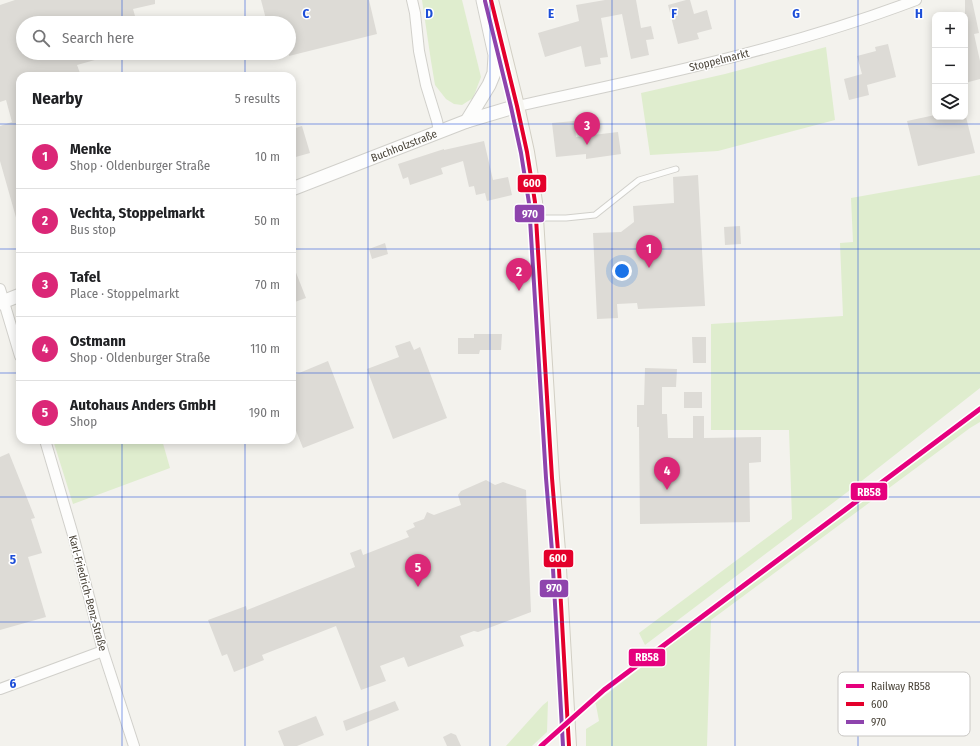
<!DOCTYPE html>
<html lang="en">
<head>
<meta charset="utf-8">
<style>
	:root { --surface:#fff; --page:#f6f6f6; --text:#202124; --muted:#757577; --line:#e0e0e0; --accent:#db2777 }
	body { margin:0; font-family:"Fira Sans Condensed",sans-serif; background:var(--page); color:var(--text) }
	.controls { position:absolute; right:12px; top:12px; display:grid; overflow:hidden; border-radius:8px; box-shadow:0 2px 10px #0003 }
	.controls button { width:36px; height:36px; display:grid; place-items:center; padding:0; border:0; border-bottom:1px solid var(--line); background:var(--surface); color:var(--text); font:20px sans-serif }
	.you { position:absolute; left:622px; top:271px; width:14px; height:14px; margin:-10px; border:3px solid #fff; border-radius:50%; background:#1a73e8; box-shadow:0 0 0 6px #1a73e833 }
	.badge { display:grid; place-items:center; width:26px; height:26px; border-radius:50%; background:var(--accent); color:#fff; font-size:13px; font-weight:700 }
	.pin { position:absolute; translate:-50% -33px; filter:drop-shadow(0 1px 2px #0008) }
	.pin::after { content:''; position:absolute; top:21px; width:14px; height:12px; background:inherit; clip-path:polygon(0 0,100% 0,50% 100%) }
	.list { margin:0; padding:0; list-style:none }
	h2 { display:flex; justify-content:space-between; align-items:center; height:52px; margin:0; padding:0 16px; font-size:17px }
	h2 small { font-size:13px; font-weight:400; color:var(--muted) }
	.list li { display:grid; grid-template-columns:26px 1fr auto; gap:12px; align-items:center; box-sizing:border-box; height:64px; padding:0 16px; border-top:1px solid var(--line) }
	.list b { display:block; font-size:15px; white-space:nowrap }
	.list p { margin:0; font-size:13px; white-space:nowrap; color:var(--muted) }
	.list em { font-size:13px; font-style:normal; color:var(--muted) }
	.icon { flex:none; width:22px; height:22px; fill:none; stroke:currentColor; stroke-width:2; stroke-linecap:round; stroke-linejoin:round }
	.map { position:relative; flex:none; width:980px; height:746px; overflow:hidden }
	.search { position:absolute; background:var(--surface); box-shadow:0 2px 10px #0003; left:16px; top:16px; width:280px; height:44px; display:flex; align-items:center; gap:10px; box-sizing:border-box; padding:0 14px; border-radius:22px; color:var(--muted); font-size:15px }
	.panel { position:absolute; background:var(--surface); box-shadow:0 2px 10px #0003; left:16px; top:72px; width:280px; height:372px; border-radius:12px }
	.map>svg:first-child { display:block }
	.green { fill:#dfedce }
	.building { fill:#dddbd6 }
	.lines { fill:none; stroke-linecap:round; stroke-linejoin:round }
	.service-casing { stroke:#d1d0cb; stroke-width:7 }
	.minor-casing { stroke:#d1d0cb; stroke-width:12 }
	.tertiary-casing { stroke:#d1d0cb; stroke-width:15 }
	.secondary-casing { stroke:#d2cfc4; stroke-width:16 }
	.service { stroke:#fdfdfc; stroke-width:5 }
	.minor { stroke:#fdfdfc; stroke-width:10 }
	.tertiary { stroke:#fdfdfc; stroke-width:13 }
	.secondary { stroke:#f7f6f1; stroke-width:14 }
	.bus-1-casing { stroke:#fff; stroke-width:7 }
	.bus-2-casing { stroke:#fff; stroke-width:7 }
	.bus-1 { stroke:#e4002b; stroke-width:4 }
	.bus-2 { stroke:#8e44ad; stroke-width:4 }
	.rail-1-casing { stroke:#fff; stroke-width:8 }
	.rail-1 { stroke:#e5007d; stroke-width:5 }
	.grid { fill:none; stroke:#1d4ed8; stroke-width:1; stroke-opacity:0.55 }
	.labels { text-anchor:middle; stroke-width:3; stroke-linejoin:round; paint-order:stroke }
	.street-label { font-size:11px; fill:#4a4439; stroke:#fff }
	.key { fill:#fff; stroke:#c9c7c4; stroke-width:1 }
	.key-label { font-size:11px; fill:#4a4439 }
	.grid-label { font-size:13px; text-anchor:middle; font-weight:bold; fill:#1d4ed8; stroke:#fff; stroke-width:3; stroke-linejoin:round; paint-order:stroke }
	.line-badge { stroke:#fff; stroke-width:1.5 }
	.badge-label { font-size:11px; text-anchor:middle; font-weight:bold; fill:#fff }
</style>
</head>
<body>
<div class="map">
<svg width="980" height="746" viewBox="0 0 980 746">
	<rect width="100%" height="100%" fill="#f3f2ed"/>
	<g class="green">
		<polygon points="422,0 462,0 481,77 473,98 462,105 454,104 446,99 435,85 431,61"/>
		<polygon points="826,47 835,120 718,151 650,155 641,93 725,74"/>
		<polygon points="980,175 980,388 854,487 645,645 639,633 792,519 789,430 711,430 711,324 843,316 840,243 853,242 851,198"/>
		<polygon points="980,413 980,422 970,428 711,620 707,746 586,746 586,729 599,721 596,705 595,703 712,613"/>
		<polygon points="53,440 162,440 170,468 73,504"/>
		<polygon points="548,701 547,732 532,746 506,746 543,705"/>
	</g>
	<g class="building">
		<polygon points="15,0 155,0 155,4 133,9 137,23 23,23 23,53 109,53 109,56 77,65 81,76 20,76 20,221 17,221 0,161 0,126 12,122 6,100 0,102 0,5"/>
		<polygon points="261,0 369,0 377,34 289,56 289,23 267,23"/>
		<polygon points="605,0 636,0 641,28 651,26 654,39 646,40 649,55 631,59 622,14 601,18 608,57 600,58 601,64 585,67 581,46 545,57 538,33 579,21 576,5"/>
		<polygon points="686,0 690,0 694,14 707,10 712,29 697,33 699,39 678,44 668,5"/>
		<polygon points="965,0 972,0 979,33 974,34 980,61 980,79 965,83"/>
		<polygon points="888,44 896,77 867,85 869,95 849,100 844,79 862,74 857,56 876,51 875,47"/>
		<polygon points="935,115 935,117 966,117 975,153 918,166 907,121"/>
		<polygon points="574,121 576,137 618,132 621,154 586,159 586,154 556,157 552,123"/>
		<polygon points="302,126 310,153 292,158 292,129"/>
		<polygon points="484,141 493,180 508,177 512,195 487,201 485,193 476,195 474,186 469,187 463,161 441,168 443,174 410,185 408,177 403,179 398,164 444,149 444,150"/>
		<polygon points="698,175 705,306 638,309 637,303 617,304 618,318 597,319 593,233 621,232 634,222 633,206 674,203 673,177"/>
		<polygon points="740,226 741,244 725,245 724,227"/>
		<polygon points="385,243 388,254 372,259 369,249"/>
		<polygon points="292,265 293,265 306,298 292,303"/>
		<polygon points="474,334 502,334 501,350 480,350 479,354 458,354 458,338 474,338"/>
		<polygon points="692,337 706,337 706,363 693,363"/>
		<polygon points="410,341 414,350 420,347 447,418 393,439 367,369 399,357 395,346"/>
		<polygon points="328,361 354,428 303,448 292,421 292,376"/>
		<polygon points="645,368 677,369 676,387 662,387 662,414 667,414 668,438 693,438 693,416 704,416 704,438 761,437 761,462 749,463 750,522 640,524 639,427 637,427 637,405 644,405"/>
		<rect x="684" y="392" width="18" height="16"/>
		<polygon points="9,453 35,518 31,519 42,553 28,557 46,617 0,630 0,457"/>
		<polygon points="486,480 495,485 503,482 526,490 531,612 478,632 474,631 460,636 464,646 408,667 404,657 380,666 386,681 361,690 336,626 262,655 264,660 234,672 227,654 222,656 208,620 246,606 247,610 355,567 350,553 361,549 363,555 409,537 406,531 415,527 413,523 424,519 427,512 434,515 461,505 458,495 461,491"/>
		<polygon points="395,701 399,710 346,731 343,721"/>
		<polygon points="316,716 324,735 297,746 284,746 278,731"/>
		<polygon points="451,733 456,735 461,746 447,746 443,737"/>
	</g>
	<g class="lines">
		<defs>
			<polyline id="service" points="538,218 566,218 595,215 639,180 676,169"/>
			<g id="minor">
				<polyline points="412,0 415,13 419,51 426,85 437,121 439,131"/>
				<path d="M 517,106 C 652,77 787,49 916,0"/>
				<polyline points="0,289 20,356"/>
				<polyline points="45,440 73,535 103,651 134,746"/>
				<polyline points="0,689 103,651"/>
			</g>
			<g id="tertiary">
				<polyline points="467,121 489,85 494,73 495,55 483,0"/>
				<path id="s1" d="M 292,189 L 467,121 L 517,106"/>
				<polyline points="0,303 20,295"/>
			</g>
			<polyline id="secondary" points="491,0 517,106 527,152 535,202 552,478 558,551 569,746"/>
		</defs>
		<use href="#service" class="service-casing"/>
		<use href="#minor" class="minor-casing"/>
		<use href="#tertiary" class="tertiary-casing"/>
		<use href="#secondary" class="secondary-casing"/>
		<use href="#service" class="service"/>
		<use href="#minor" class="minor"/>
		<use href="#tertiary" class="tertiary"/>
		<use href="#secondary" class="secondary"/>
		<defs>
			<polyline id="bus-1" points="491,0 517,106 527,152 535,202 552,478 558,551 569,746"/>
			<polyline id="bus-2" points="485,1 511,107 521,153 529,203 546,478 552,551 563,746"/>
		</defs>
		<use href="#bus-1" class="bus-1-casing"/>
		<use href="#bus-2" class="bus-2-casing"/>
		<use href="#bus-1" class="bus-1"/>
		<use href="#bus-2" class="bus-2"/>
		<defs>
			<polyline id="rail-1" points="541,746 604,690 980,409"/>
		</defs>
		<use href="#rail-1" class="rail-1-casing"/>
		<use href="#rail-1" class="rail-1"/>
	</g>
	<path class="grid" d="M 122,0 L 122,23M 245,0 L 245,23M 368,0 L 368,746M 490,0 L 490,746M 612,0 L 612,746M 735,0 L 735,746M 858,0 L 858,746M 122,53 L 122,76M 245,53 L 245,76M 0,124 L 20,124M 292,124 L 980,124M 0,249 L 20,249M 292,249 L 980,249M 0,373 L 20,373M 292,373 L 980,373M 122,440 L 122,746M 245,440 L 245,746M 0,497 L 980,497M 0,622 L 980,622"/>
	<g class="labels">
		<g class="street-label">
			<text transform="translate(719 60) rotate(-14)" y="4">Stoppelmarkt</text>
			<text dy="4" stroke="none"><textPath href="#s1" startOffset="120">Buchholzstraße</textPath></text>
			<text transform="translate(88 593) rotate(75)" y="4">Karl-Friedrich-Benz-Straße</text>
		</g>
	</g>
	<rect x="838" y="672" width="132" height="64" rx="6" class="key"/>
	<rect x="846" y="684" width="18" height="4" fill="#e5007d"/>
	<rect x="846" y="702" width="18" height="4" fill="#e4002b"/>
	<rect x="846" y="720" width="18" height="4" fill="#8e44ad"/>
	<g class="key-label">
		<text x="871" y="690">Railway RB58</text>
		<text x="871" y="708">600</text>
		<text x="871" y="726">970</text>
	</g>
	<g class="grid-label">
		<text x="306" y="18">C</text>
		<text x="429" y="18">D</text>
		<text x="551" y="18">E</text>
		<text x="674" y="18">F</text>
		<text x="796" y="18">G</text>
		<text x="919" y="18">H</text>
		<text x="13" y="564">5</text>
		<text x="13" y="688">6</text>
	</g>
	<g class="line-badge">
		<rect x="517" y="174" width="30" height="19" rx="4" fill="#e4002b"/>
		<rect x="514" y="204" width="31" height="19" rx="4" fill="#8e44ad"/>
		<rect x="850" y="482" width="38" height="19" rx="4" fill="#e5007d"/>
		<rect x="543" y="549" width="31" height="19" rx="4" fill="#e4002b"/>
		<rect x="539" y="579" width="30" height="19" rx="4" fill="#8e44ad"/>
		<rect x="628" y="648" width="38" height="19" rx="4" fill="#e5007d"/>
	</g>
	<g class="badge-label">
		<text x="532" y="187">600</text>
		<text x="530" y="218">970</text>
		<text x="869" y="496">RB58</text>
		<text x="558" y="562">600</text>
		<text x="554" y="592">970</text>
		<text x="647" y="661">RB58</text>
	</g>
</svg>
<div class="controls">
<button>+</button>
<button>−</button>
<button><svg class="icon" aria-label="layers" viewBox="0 0 24 24"><path d="M12 4l9 5-9 5-9-5zM3 14l9 5 9-5"/></svg></button>
</div>
<div class="you"></div>
<div class="pin badge" style="left:649px;top:268px">1</div>
<div class="pin badge" style="left:519px;top:291px">2</div>
<div class="pin badge" style="left:587px;top:145px">3</div>
<div class="pin badge" style="left:667px;top:490px">4</div>
<div class="pin badge" style="left:418px;top:587px">5</div>
<div class="search"><svg class="icon" aria-label="search" viewBox="0 0 24 24"><circle cx="10" cy="10" r="6"/><path d="M15 15l6 6"/></svg>Search here</div>
<section class="panel">
<h2>Nearby<small>5 results</small></h2>
<ul class="list">
<li><span class="badge">1</span><div><b>Menke</b><p>Shop · Oldenburger Straße</p></div><em>10 m</em></li>
<li><span class="badge">2</span><div><b>Vechta, Stoppelmarkt</b><p>Bus stop</p></div><em>50 m</em></li>
<li><span class="badge">3</span><div><b>Tafel</b><p>Place · Stoppelmarkt</p></div><em>70 m</em></li>
<li><span class="badge">4</span><div><b>Ostmann</b><p>Shop · Oldenburger Straße</p></div><em>110 m</em></li>
<li><span class="badge">5</span><div><b>Autohaus Anders GmbH</b><p>Shop</p></div><em>190 m</em></li>
</ul>
</section>
</div>
</body>
</html>
